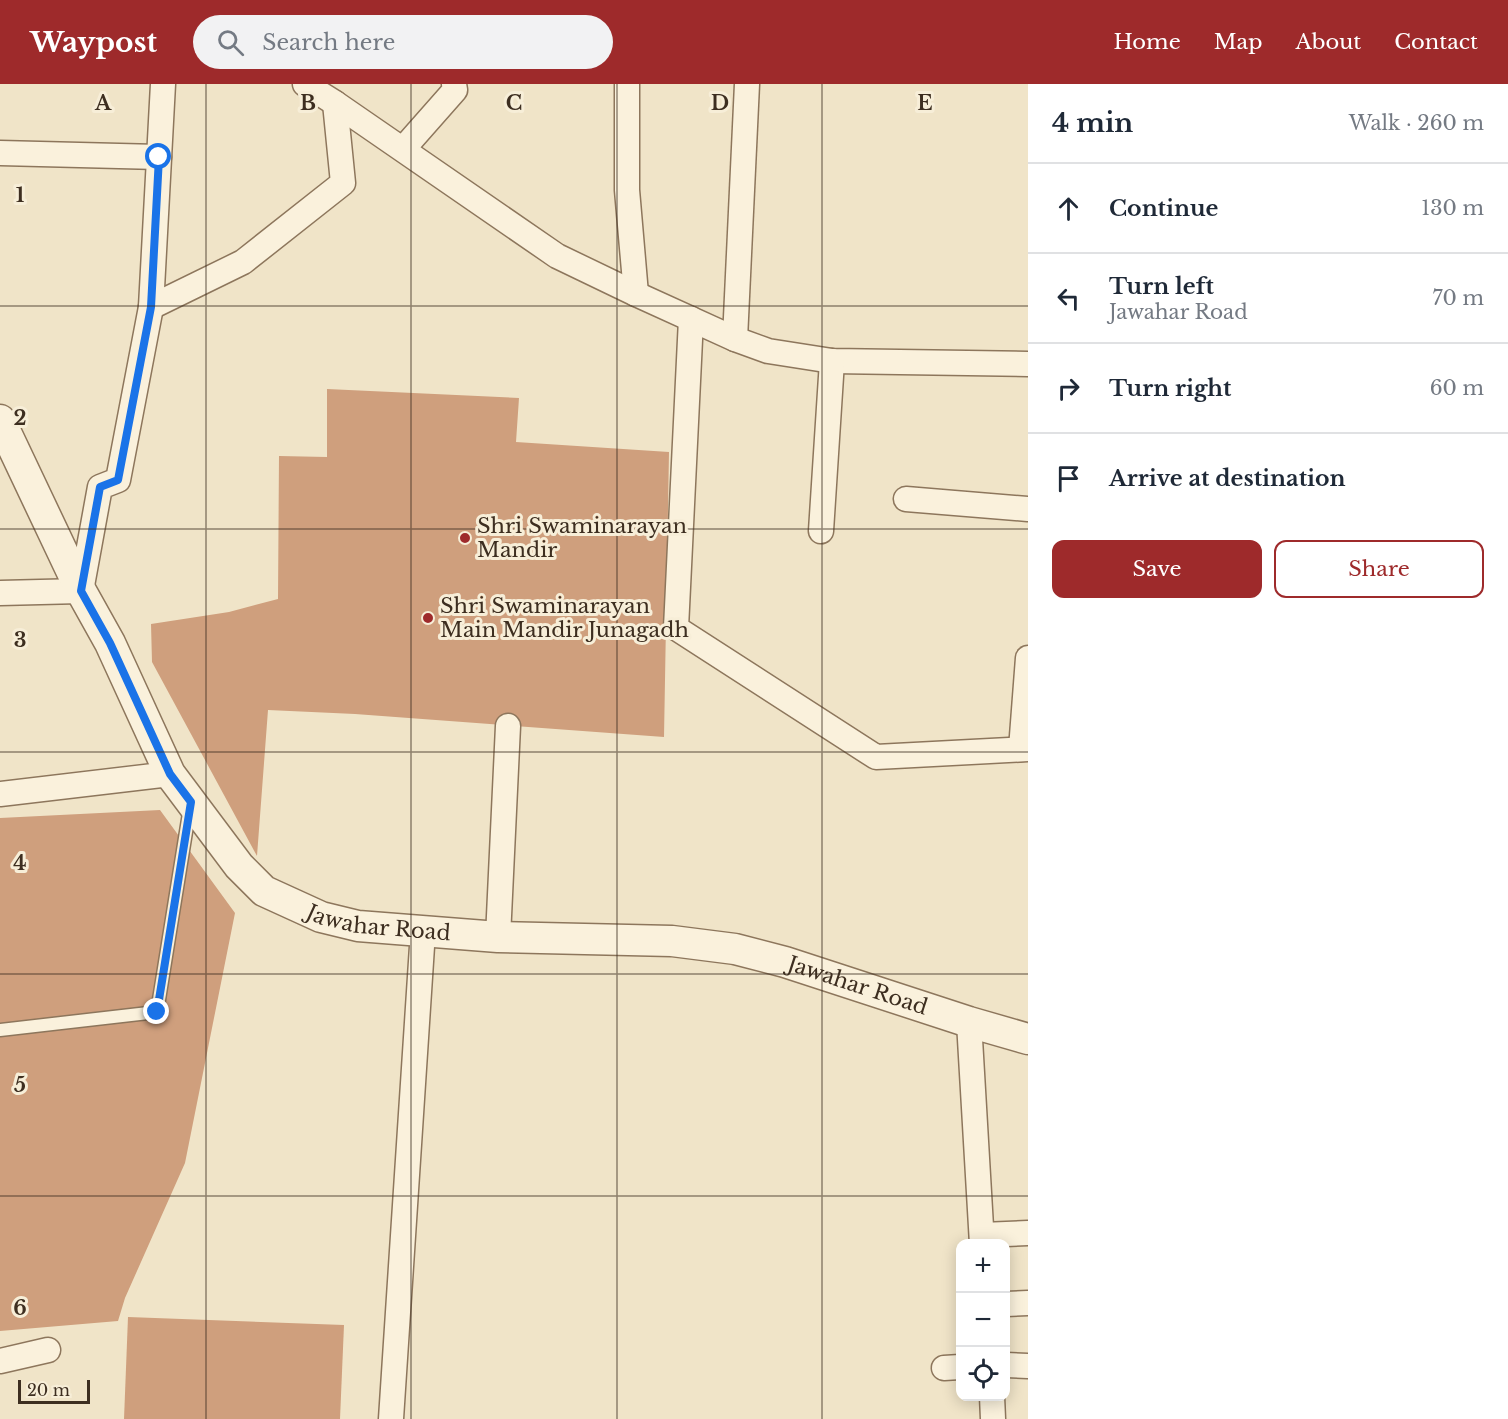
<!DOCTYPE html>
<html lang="en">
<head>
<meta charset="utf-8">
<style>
	:root { --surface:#fff; --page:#f2f2f3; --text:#1f2937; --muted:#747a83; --line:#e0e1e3; --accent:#9e2a2b }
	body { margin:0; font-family:"Libre Baskerville",serif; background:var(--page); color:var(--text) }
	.controls { position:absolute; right:18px; bottom:18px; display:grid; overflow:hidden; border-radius:12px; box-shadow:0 3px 15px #0003 }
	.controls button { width:54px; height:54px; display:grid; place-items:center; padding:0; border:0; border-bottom:2px solid var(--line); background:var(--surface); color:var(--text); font:30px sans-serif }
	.scale { position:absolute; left:18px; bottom:15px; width:72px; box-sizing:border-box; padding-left:6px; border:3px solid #3d2e20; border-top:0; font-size:16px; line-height:21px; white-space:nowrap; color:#3d2e20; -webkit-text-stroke:4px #f7eed8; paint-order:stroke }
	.stop { position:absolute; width:18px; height:18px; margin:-14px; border:4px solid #1a73e8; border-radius:50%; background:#fff }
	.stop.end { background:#1a73e8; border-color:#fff; box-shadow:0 2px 6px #0008 }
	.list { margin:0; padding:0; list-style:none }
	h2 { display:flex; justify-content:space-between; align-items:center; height:78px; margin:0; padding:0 24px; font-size:26px }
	h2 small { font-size:20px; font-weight:400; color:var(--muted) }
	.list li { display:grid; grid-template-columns:39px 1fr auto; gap:18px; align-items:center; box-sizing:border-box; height:90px; padding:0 24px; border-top:2px solid var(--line) }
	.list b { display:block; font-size:22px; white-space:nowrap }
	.list p { margin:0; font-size:20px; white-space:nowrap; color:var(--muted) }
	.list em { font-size:20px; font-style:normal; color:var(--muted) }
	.actions { display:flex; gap:12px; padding:18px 24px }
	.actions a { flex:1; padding:14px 0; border:2px solid var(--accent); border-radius:12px; text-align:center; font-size:21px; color:var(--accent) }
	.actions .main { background:var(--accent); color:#fff }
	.icon { flex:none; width:33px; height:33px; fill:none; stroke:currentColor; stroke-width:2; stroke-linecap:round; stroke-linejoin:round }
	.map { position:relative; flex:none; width:1028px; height:1335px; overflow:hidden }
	header { display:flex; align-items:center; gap:36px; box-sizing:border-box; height:84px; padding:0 30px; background:var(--accent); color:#fff }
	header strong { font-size:28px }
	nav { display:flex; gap:33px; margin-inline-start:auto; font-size:21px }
	.search { width:420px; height:54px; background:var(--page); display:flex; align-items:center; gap:15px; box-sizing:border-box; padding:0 21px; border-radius:33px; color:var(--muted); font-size:22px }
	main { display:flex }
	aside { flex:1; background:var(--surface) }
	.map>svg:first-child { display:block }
	.building { fill:#cf9f7d }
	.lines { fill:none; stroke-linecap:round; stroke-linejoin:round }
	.service-casing { stroke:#8d765c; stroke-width:15 }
	.minor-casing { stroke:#8d765c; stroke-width:27 }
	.tertiary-casing { stroke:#8d765c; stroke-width:33 }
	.service { stroke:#faf1dc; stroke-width:12 }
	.minor { stroke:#faf1dc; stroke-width:24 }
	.tertiary { stroke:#faf1dc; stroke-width:30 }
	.route { stroke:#1a73e8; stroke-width:8 }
	.grid { fill:none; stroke:#3d2e20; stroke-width:1.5; stroke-opacity:0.55 }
	.poi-dot { fill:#9e2a2b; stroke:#f7eed8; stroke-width:2 }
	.labels { text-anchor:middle; stroke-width:6; stroke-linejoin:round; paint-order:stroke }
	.poi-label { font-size:21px; fill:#3d2e20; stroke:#f7eed8; text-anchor:start }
	.street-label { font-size:21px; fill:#3d2e20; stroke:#f7eed8 }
	.grid-label { font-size:20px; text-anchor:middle; font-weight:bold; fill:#3d2e20; stroke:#f7eed8; stroke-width:6; stroke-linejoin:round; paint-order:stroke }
</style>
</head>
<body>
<header>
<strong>Waypost</strong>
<div class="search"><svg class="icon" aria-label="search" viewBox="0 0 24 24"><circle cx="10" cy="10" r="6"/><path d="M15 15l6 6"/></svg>Search here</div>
<nav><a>Home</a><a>Map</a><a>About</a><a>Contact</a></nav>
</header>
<main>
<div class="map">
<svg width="1028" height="1335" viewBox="0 0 1028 1335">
	<rect width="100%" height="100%" fill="#f0e4c8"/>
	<g class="building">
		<polygon points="327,305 519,314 516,358 669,368 664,653 355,630 268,626 257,772 152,578 151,540 229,528 278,515 279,372 327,373"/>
		<polygon points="160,726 235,829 185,1079 125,1214 118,1237 0,1247 0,734"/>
		<polygon points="128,1233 344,1241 340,1335 124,1335"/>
	</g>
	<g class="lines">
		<defs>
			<polyline id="service" points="0,946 157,928 190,723"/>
			<g id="minor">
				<polyline points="305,0 335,19 557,172 636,210 735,255 768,267 832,277 1028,280"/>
				<polyline points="627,0 627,106 636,210"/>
				<polyline points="403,65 455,6 454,0"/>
				<polyline points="0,69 159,73"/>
				<polyline points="151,223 243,178 343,99 335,19"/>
				<polyline points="691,235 676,544 876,673 1028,665"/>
				<polyline points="735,255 747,0"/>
				<polyline points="906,415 1028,425"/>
				<polyline points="821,447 832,277"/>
				<polyline points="0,509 81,507 100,403 118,396 151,223 163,0"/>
				<polyline points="1021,665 1028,574"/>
				<polyline points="0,710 170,690"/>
				<polyline points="498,853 508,642"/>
				<polyline points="969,938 982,1160"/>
				<polyline points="982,1151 1028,1149"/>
				<polyline points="1006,1220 1028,1219"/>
				<polyline points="0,1277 48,1266"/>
				<polyline points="1006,1281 1028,1282"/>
				<polyline points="944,1284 960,1283"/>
				<polyline points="992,1312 993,1335"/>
				<polyline points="391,1335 423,847"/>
			</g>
			<g id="tertiary">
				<path id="s1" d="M 0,336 L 81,507 L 110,559 L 170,690 L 239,782 L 264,807 L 321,833 L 358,842 L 498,853 L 672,857 L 735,865 L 785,878 L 969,938 L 1028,955"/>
			</g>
		</defs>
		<use href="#service" class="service-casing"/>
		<use href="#minor" class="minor-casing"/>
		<use href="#tertiary" class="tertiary-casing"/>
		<use href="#service" class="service"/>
		<use href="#minor" class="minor"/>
		<use href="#tertiary" class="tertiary"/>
	</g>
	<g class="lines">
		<polyline class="route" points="157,928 191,718 170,690 110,559 81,507 100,403 118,396 151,223 159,73"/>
	</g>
	<path class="grid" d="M 206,0 L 206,1335M 411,0 L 411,1335M 617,0 L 617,1335M 822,0 L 822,1335M 0,222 L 1028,222M 0,445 L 1028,445M 0,668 L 1028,668M 0,890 L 1028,890M 0,1112 L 1028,1112"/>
	<g class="poi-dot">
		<circle cx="465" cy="454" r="6"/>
		<circle cx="428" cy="534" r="6"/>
	</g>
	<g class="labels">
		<g class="poi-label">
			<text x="477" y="449">Shri Swaminarayan<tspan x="477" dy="24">Mandir</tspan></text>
			<text x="440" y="529">Shri Swaminarayan<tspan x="440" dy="24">Main Mandir Junagadh</tspan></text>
		</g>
		<g class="street-label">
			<text dy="7" stroke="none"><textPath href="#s1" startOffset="664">Jawahar Road</textPath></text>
			<text dy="7" stroke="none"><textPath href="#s1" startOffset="1150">Jawahar Road</textPath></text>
		</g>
	</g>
	<g class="grid-label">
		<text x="103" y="26">A</text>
		<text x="308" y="26">B</text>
		<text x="514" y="26">C</text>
		<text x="720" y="26">D</text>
		<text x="925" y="26">E</text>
		<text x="20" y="118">1</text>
		<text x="20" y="341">2</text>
		<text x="20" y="563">3</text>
		<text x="20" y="786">4</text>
		<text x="20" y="1008">5</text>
		<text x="20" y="1231">6</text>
	</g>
</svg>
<div class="controls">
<button>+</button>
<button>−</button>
<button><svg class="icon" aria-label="locate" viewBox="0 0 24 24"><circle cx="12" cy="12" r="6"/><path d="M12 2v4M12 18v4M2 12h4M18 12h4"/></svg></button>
</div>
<div class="scale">20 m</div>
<div class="stop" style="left:159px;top:73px"></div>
<div class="stop end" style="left:157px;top:928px"></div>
</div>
<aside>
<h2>4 min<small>Walk · 260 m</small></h2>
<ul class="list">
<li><svg class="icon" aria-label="ahead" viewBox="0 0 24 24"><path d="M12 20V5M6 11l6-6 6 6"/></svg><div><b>Continue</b></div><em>130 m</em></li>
<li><svg class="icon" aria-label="left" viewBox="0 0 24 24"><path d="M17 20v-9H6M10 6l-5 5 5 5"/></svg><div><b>Turn left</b><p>Jawahar Road</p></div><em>70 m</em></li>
<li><svg class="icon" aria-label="right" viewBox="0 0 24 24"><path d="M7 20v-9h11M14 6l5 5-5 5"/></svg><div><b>Turn right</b></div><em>60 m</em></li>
<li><svg class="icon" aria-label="arrive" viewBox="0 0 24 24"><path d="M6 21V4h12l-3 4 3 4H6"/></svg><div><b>Arrive at destination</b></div></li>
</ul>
<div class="actions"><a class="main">Save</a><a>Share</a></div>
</aside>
</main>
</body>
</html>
